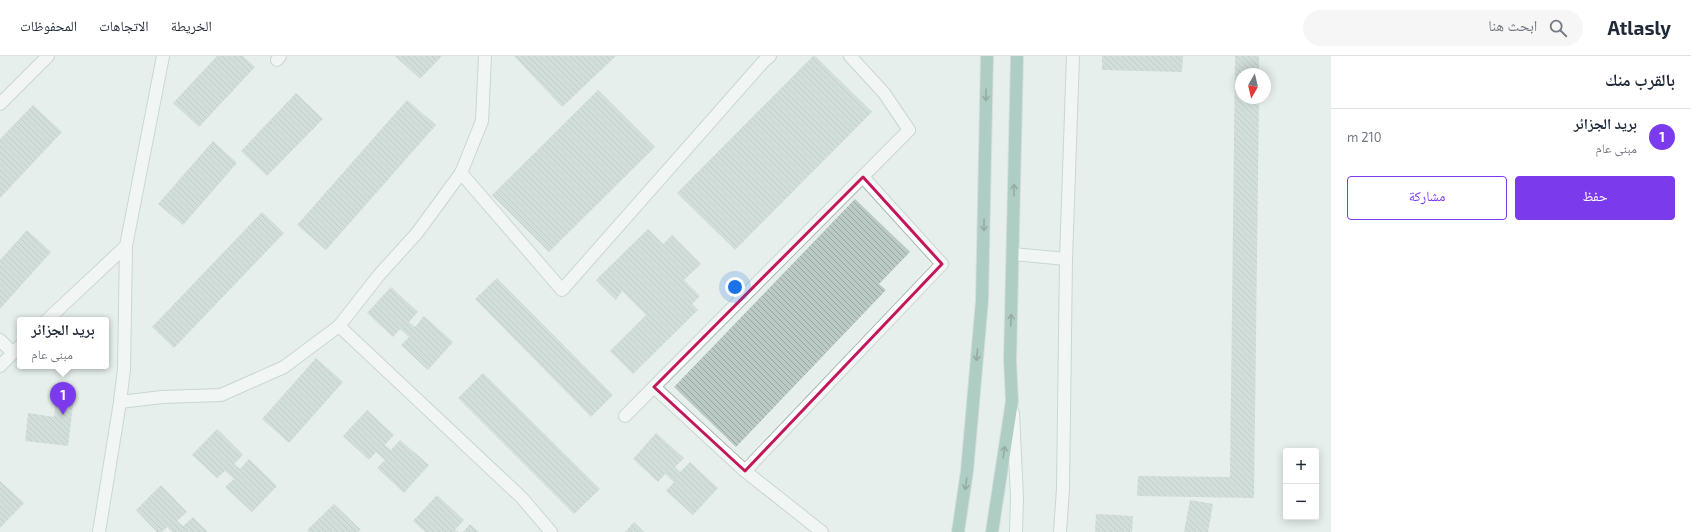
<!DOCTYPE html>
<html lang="ar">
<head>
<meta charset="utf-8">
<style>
	:root { --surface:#fff; --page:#f6f6f7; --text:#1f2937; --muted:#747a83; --line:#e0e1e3; --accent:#7c3aed }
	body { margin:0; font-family:"Exo 2","Noto Naskh Arabic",sans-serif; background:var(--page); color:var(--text); direction:rtl }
	.controls { position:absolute; right:12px; bottom:12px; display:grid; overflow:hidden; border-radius:4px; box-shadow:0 2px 10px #0003 }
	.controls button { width:36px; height:36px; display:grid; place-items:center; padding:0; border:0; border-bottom:1px solid var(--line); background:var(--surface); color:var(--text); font:20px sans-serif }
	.compass { position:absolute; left:1235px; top:12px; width:36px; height:36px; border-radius:50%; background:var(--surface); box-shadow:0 2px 10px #0003; rotate:188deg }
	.you { position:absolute; left:735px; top:231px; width:14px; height:14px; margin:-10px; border:3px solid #fff; border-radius:50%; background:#1a73e8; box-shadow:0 0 0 6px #1a73e833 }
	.badge { display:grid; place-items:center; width:26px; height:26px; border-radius:50%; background:var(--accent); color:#fff; font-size:13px; font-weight:700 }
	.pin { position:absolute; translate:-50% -33px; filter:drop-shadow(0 1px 2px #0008) }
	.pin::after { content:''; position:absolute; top:21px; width:14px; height:12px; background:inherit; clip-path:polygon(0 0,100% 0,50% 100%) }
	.popup { position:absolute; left:17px; top:261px; width:92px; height:52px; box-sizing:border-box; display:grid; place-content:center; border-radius:4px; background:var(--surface); filter:drop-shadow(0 1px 3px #0005); font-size:13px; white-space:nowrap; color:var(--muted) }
	.popup b { font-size:15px; color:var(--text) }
	.popup::after { content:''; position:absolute; left:50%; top:100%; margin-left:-8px; border:8px solid transparent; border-top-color:var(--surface) }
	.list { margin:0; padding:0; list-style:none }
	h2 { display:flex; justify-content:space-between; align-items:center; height:52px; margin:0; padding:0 16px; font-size:17px }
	h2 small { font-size:13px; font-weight:400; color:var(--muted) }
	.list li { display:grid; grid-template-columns:26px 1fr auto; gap:12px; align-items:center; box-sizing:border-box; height:56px; padding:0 16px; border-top:1px solid var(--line) }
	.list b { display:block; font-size:15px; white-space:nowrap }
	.list p { margin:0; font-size:13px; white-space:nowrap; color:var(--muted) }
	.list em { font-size:13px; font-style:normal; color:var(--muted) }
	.actions { display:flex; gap:8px; padding:12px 16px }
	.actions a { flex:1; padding:9px 0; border:1px solid var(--accent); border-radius:4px; text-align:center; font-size:14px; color:var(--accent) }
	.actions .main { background:var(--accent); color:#fff }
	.icon { flex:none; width:22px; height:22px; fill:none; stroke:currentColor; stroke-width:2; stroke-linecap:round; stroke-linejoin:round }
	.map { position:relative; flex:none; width:1331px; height:476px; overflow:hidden; direction:ltr }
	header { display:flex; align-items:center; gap:24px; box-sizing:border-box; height:56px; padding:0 20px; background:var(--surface); border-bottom:1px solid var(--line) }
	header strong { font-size:19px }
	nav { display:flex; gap:22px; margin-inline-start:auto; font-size:14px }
	.search { width:280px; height:36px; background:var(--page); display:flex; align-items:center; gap:10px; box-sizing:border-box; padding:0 14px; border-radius:22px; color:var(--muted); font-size:15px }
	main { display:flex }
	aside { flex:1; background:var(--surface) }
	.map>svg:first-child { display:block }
	.building { fill:url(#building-back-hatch) }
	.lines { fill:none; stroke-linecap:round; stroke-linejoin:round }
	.street-casing { stroke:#a8b8b2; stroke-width:14 }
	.secondary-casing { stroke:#a4bbb3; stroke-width:14 }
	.primary-casing { stroke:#c2cac8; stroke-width:14 }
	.street { stroke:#fff; stroke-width:12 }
	.secondary { stroke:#fff; stroke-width:12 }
	.primary { stroke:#6aa596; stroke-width:12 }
	.oneway { stroke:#365b51 }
	.marked { fill:none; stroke:#c2185b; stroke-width:3; stroke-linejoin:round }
</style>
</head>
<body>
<header>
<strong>Atlasly</strong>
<div class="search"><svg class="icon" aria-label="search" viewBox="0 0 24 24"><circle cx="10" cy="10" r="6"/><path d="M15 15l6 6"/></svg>ابحث هنا</div>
<nav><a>الخريطة</a><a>الاتجاهات</a><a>المحفوظات</a></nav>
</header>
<main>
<aside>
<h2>بالقرب منك<small></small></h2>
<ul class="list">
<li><span class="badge">1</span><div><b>بريد الجزائر</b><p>مبنى عام</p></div><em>210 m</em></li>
</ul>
<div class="actions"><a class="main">حفظ</a><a>مشاركة</a></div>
</aside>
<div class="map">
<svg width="1331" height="476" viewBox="0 0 1331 476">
	<defs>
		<pattern id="building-back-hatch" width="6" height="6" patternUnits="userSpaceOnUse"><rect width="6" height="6" fill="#bbcac4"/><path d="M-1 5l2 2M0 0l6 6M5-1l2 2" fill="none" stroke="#98a6a0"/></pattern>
	</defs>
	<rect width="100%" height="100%" fill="#e6efeb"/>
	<g class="building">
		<polygon points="217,0 243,0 255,11 199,71 173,47"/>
		<polygon points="395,0 442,0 420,23"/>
		<polygon points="514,0 616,0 562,51"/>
		<polygon points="813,0 815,0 872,56 735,194 677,137"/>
		<polygon points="1102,0 1183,0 1182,16 1102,14"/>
		<polygon points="1235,0 1259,0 1259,18 1241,18 1241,42 1259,42 1254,442 1137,440 1138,420 1230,421"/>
		<polygon points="598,34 655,91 549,196 492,139"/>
		<polygon points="296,37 323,63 267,120 241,95"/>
		<polygon points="407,44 436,69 326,194 297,169"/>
		<polygon points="33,49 62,76 0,142 0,83"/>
		<polygon points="213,85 237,107 183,169 158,148"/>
		<polygon points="855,143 910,196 879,228 886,234 736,391 674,331"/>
		<polygon points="262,156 284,177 174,292 152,271"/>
		<polygon points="648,173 663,188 672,179 701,208 684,224 700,240 692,248 698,254 633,318 610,295 646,259 622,235 616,244 596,224"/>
		<polygon points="27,174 51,196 0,253 0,204"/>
		<polygon points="497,222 613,339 591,361 475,243"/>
		<polygon points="391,231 418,256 409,266 415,271 424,260 453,286 428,314 401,289 409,281 400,273 393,281 367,257"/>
		<polygon points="316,302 343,326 289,387 262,363"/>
		<polygon points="483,317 600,433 574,458 458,342"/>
		<polygon points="58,331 75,333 68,390 25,385 28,357 54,361"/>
		<polygon points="367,354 394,379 385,389 391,394 400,384 429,409 404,437 377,412 385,404 376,396 369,404 343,380"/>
		<polygon points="217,373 243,399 234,408 240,413 249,403 277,430 252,456 225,431 234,423 225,415 217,422 192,399"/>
		<polygon points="656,377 684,402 675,411 680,416 690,406 718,432 693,459 666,435 674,426 665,418 658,426 633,403"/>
		<polygon points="0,425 24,447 0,472"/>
		<polygon points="161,429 187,456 177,465 183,470 193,461 208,476 172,476 167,471 162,476 157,476 136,454"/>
		<polygon points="437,439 464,464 455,474 458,476 425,476 413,465"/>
		<polygon points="1190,444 1213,448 1208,476 1184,476"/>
		<polygon points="334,448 361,474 358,476 309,476 307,474"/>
		<polygon points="1096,458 1133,460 1132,476 1095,476"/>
		<polygon points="634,466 644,476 625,476"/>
		<polygon points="470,468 479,476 463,476"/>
	</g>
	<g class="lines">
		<defs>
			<g id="street">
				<polyline points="277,4 280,0"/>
				<polyline points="0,48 48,0"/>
				<polyline points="461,117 562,234 764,5 770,0"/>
				<polyline points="1013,198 1066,203"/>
				<polyline points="47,264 126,190"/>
				<polyline points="339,270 522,442 551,476"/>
				<polyline points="0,284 13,297"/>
				<polyline points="0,310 20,290"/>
				<polyline points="654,331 745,415 822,476"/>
				<polyline points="120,346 162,341 221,339 284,311 339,270 379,219 417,177 461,117 482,65 485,0"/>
				<polyline points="625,360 909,74 884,37 850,0"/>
				<polyline points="745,415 942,208 863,121"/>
				<polyline points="1060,476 1063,433 1066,203 1073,0"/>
			</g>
			<g id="secondary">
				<polyline points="1013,357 1017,442 1016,476"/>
				<polyline points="99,476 120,346 124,313 126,190 163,0"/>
			</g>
			<g id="primary">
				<polyline points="958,476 967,415 982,245 987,0"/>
				<polyline points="992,476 1012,345 1010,304 1017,0"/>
			</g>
		</defs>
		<use href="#street" class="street-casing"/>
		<use href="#secondary" class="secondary-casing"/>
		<use href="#primary" class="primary-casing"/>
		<use href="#street" class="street"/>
		<use href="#secondary" class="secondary"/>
		<use href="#primary" class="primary"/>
	</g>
	<defs><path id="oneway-shaft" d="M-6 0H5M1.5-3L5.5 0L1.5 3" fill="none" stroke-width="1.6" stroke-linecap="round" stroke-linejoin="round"/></defs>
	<g class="oneway">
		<use href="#oneway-shaft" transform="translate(986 39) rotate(91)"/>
		<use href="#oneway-shaft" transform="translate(1014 134) rotate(-89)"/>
		<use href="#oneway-shaft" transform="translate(984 169) rotate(91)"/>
		<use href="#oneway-shaft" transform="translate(1011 264) rotate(-88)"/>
		<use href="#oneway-shaft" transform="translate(977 299) rotate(95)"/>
		<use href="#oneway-shaft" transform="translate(1004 396) rotate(-82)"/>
		<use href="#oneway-shaft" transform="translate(966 428) rotate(98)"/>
	</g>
	<path d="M0 0H1331V476H0ZM 863,121 L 942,208 L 745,415 L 654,331 Z" fill="#e6efeb" fill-opacity=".55" fill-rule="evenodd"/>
	<path class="marked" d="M 863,121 L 942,208 L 745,415 L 654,331 Z"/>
</svg>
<div class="controls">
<button>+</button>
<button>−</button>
</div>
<svg class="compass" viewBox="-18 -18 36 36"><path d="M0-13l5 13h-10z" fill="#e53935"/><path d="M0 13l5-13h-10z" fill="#747a83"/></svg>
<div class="you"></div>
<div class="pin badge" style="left:63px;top:359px">1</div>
<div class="popup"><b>بريد الجزائر</b>مبنى عام</div>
</div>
</main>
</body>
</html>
